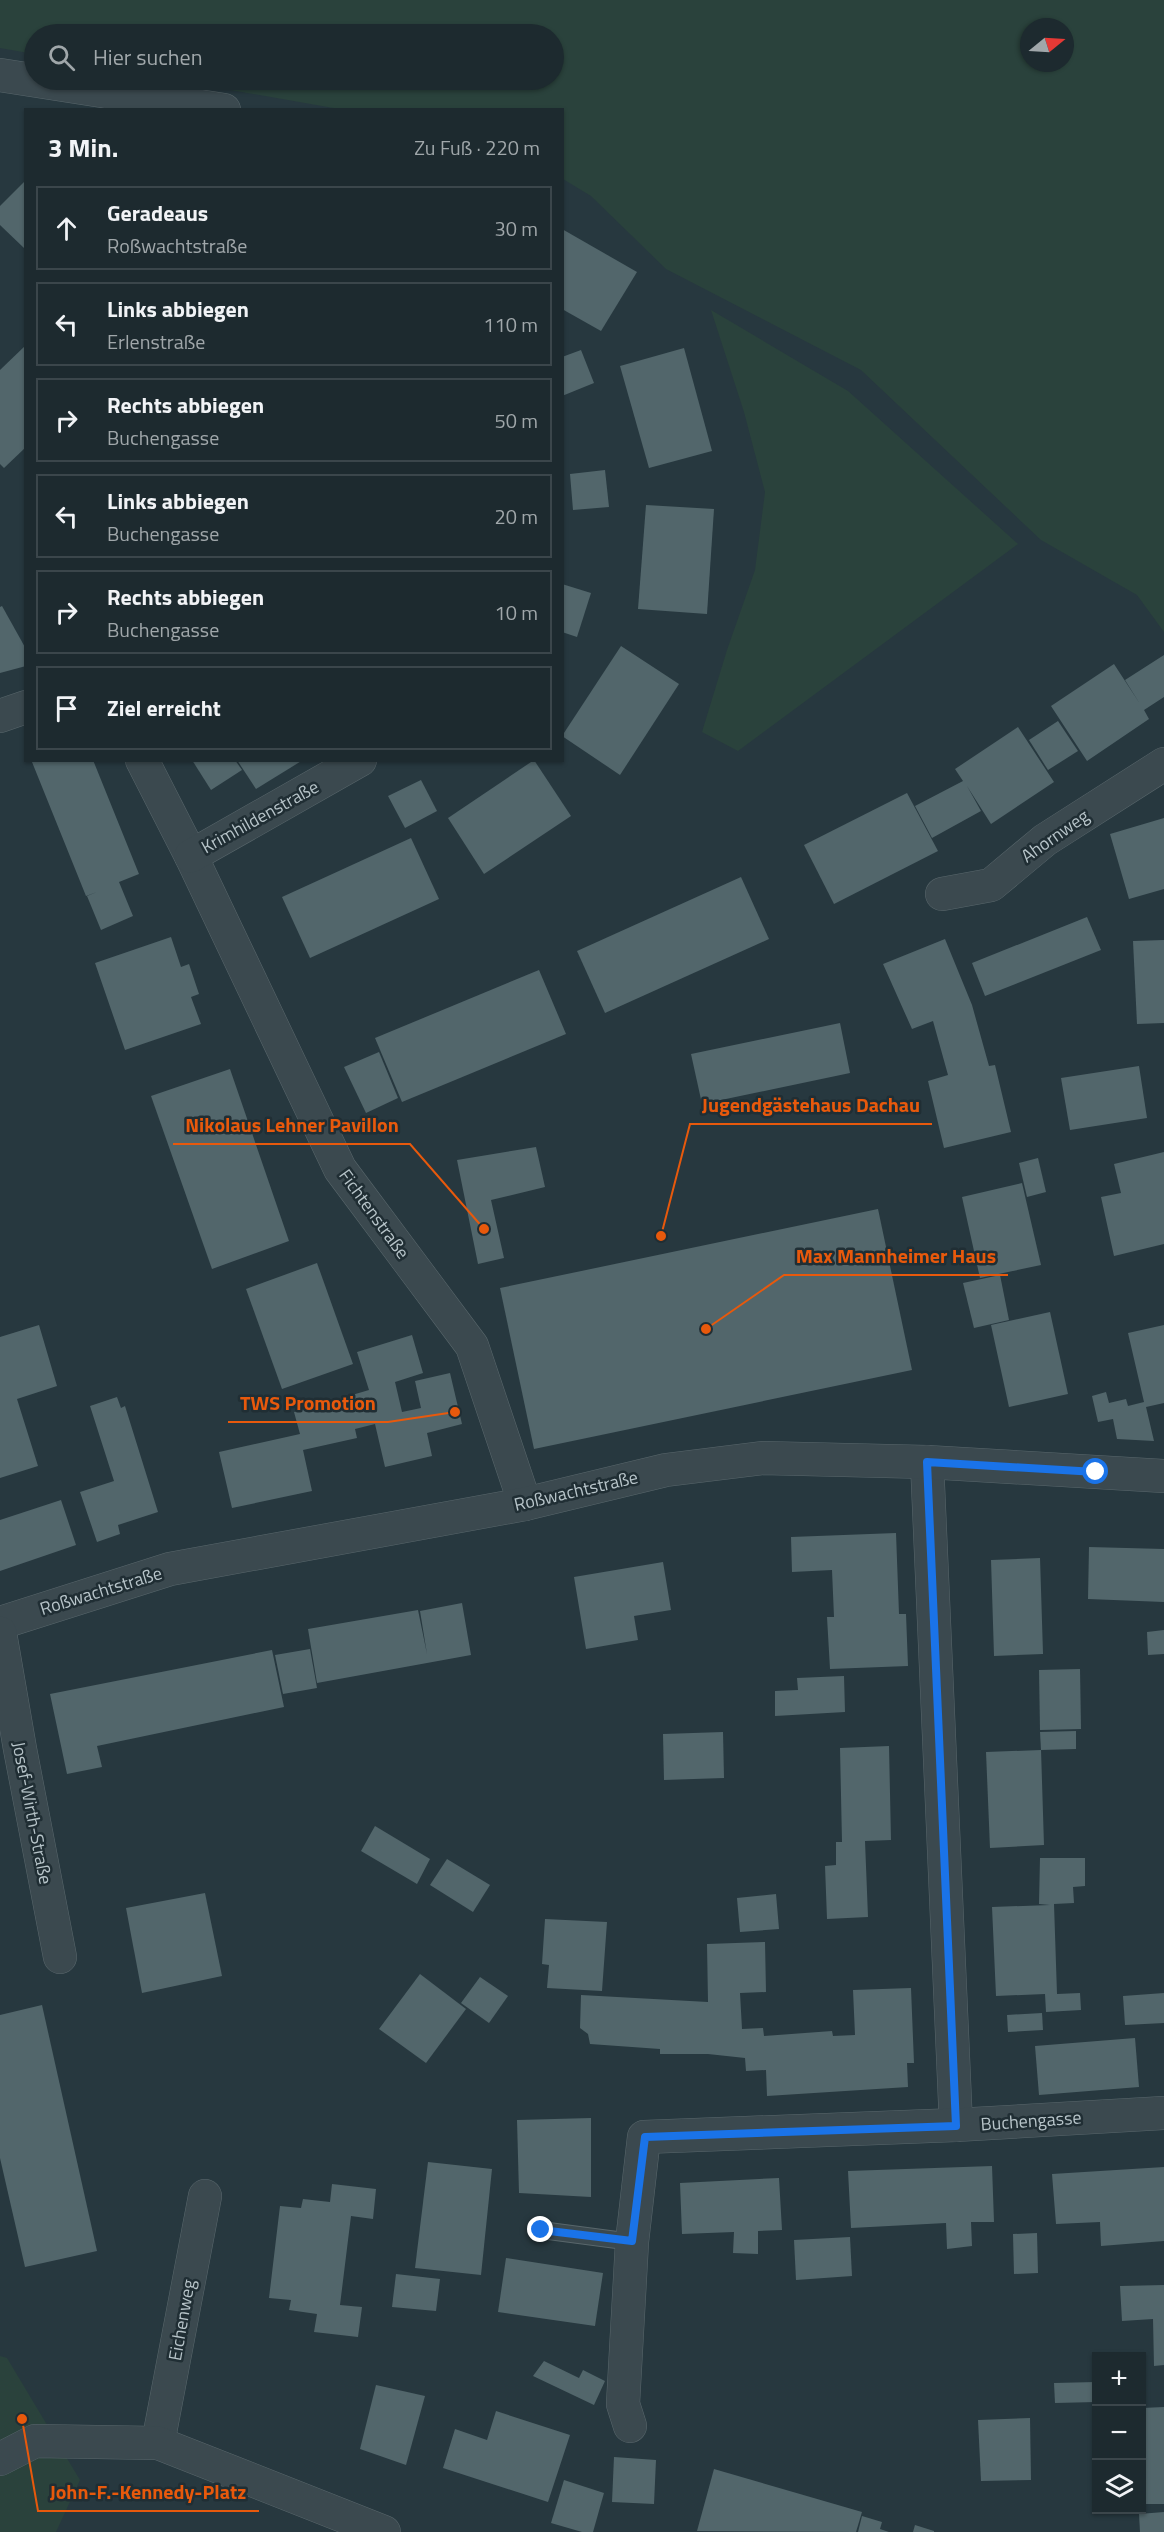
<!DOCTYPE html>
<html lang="de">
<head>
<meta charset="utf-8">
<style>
	:root { --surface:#1d2a2f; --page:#2a363b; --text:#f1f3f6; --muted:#a0a7aa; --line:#3b464b }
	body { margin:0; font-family:"Titillium Web",sans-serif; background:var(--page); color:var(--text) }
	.controls { position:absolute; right:18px; bottom:18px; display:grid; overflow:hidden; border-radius:0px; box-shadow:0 2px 4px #0004 }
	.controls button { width:54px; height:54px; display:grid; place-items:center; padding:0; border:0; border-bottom:2px solid var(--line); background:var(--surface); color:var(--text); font:30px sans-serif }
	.compass { position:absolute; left:1020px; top:18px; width:54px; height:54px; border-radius:50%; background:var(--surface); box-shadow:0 2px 4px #0004; rotate:72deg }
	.stop { position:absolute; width:18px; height:18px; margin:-14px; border:4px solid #1a73e8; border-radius:50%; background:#fff }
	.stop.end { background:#1a73e8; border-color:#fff; box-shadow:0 2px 6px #0008 }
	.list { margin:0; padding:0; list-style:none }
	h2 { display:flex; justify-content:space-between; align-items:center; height:78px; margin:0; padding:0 24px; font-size:26px }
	h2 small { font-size:20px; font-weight:400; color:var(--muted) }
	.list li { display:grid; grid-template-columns:39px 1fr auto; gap:18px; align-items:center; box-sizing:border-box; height:84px; margin:0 12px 12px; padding:0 12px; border:2px solid var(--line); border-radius:0px }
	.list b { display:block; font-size:22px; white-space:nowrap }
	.list p { margin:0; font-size:20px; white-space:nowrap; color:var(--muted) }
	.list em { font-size:20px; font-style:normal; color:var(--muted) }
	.icon { flex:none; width:33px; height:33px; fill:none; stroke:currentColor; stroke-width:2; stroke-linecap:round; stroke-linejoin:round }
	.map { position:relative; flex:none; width:1164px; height:2532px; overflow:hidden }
	.search { position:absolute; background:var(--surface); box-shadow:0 2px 4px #0004; left:24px; top:24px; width:540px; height:66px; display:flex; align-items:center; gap:15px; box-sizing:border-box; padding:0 21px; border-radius:33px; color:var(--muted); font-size:22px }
	.panel { position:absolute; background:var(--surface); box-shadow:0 2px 4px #0004; left:24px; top:108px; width:540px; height:654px; border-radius:0px }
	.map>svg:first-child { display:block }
	.green { fill:#2a423c; fill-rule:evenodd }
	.building { fill:#52666b }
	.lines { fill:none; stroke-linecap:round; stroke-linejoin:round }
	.service-casing { stroke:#59676c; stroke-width:18 }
	.minor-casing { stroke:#59676c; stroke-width:34 }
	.service { stroke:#3b494f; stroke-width:16 }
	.minor { stroke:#3b494f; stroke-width:33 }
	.route { stroke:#1a73e8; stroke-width:8 }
	.labels { text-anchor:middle; stroke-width:5; stroke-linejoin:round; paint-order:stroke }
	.street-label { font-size:18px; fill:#b7c4c9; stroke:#202e34 }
	.leader { fill:none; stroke:#e8590c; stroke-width:2 }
	.callout-dot { fill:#e8590c; stroke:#202e34; stroke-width:2 }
	.callout-label { font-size:20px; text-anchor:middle; font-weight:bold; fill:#e8590c; stroke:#202e34; stroke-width:5; stroke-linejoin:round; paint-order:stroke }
</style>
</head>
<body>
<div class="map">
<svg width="1164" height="2532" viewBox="0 0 1164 2532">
	<rect width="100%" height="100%" fill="#27383f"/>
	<g class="green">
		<path d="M 0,0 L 1164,0 L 1164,632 L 1137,595 L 1041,540 L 861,370 L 666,269 L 591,196 L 563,179 L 562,110 L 339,109 L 174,80 L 554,80 L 554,34 L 34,34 L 34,54 L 0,48 ZM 1029,27 L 1065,27 L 1065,63 L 1029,63 Z"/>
		<polygon points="711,310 848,391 1018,544 738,751 702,732 727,650 755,570 765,492 744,412"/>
		<polygon points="0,2356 7,2358 80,2480 56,2532 0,2532"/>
	</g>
	<g class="building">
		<polygon points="26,180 26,246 24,248 0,225 0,206"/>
		<polygon points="562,229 637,272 601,331 562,309"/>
		<polygon points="26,345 26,447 4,468 0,464 0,370"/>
		<polygon points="684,348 712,451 649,468 620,366"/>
		<polygon points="581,350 594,383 562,396 562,357"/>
		<polygon points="605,470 609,507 573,510 570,474"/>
		<polygon points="646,505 714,509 707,614 638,609"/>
		<polygon points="562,584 591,593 577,637 562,632"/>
		<polygon points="2,606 26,649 26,666 0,673 0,607"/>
		<polygon points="621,646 679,684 620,775 562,736"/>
		<polygon points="1164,655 1164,697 1144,710 1149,719 1087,761 1051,706 1114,664 1140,704 1125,680"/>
		<polygon points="1058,721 1078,751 1048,770 1029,740"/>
		<polygon points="1018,727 1054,782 991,824 967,786 981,811 932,838 915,806 963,781 955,769"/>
		<polygon points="37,760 93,760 139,874 119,882 133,916 101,930 87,896 97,892 86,896 32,762"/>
		<polygon points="192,760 235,760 242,770 211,790"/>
		<polygon points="237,760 303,760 256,789"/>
		<polygon points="534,760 571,816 484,874 448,818"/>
		<polygon points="421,780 437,811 405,828 388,796"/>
		<polygon points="907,793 938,851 834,904 804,845"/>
		<polygon points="1164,818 1164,889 1129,899 1110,834"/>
		<polygon points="411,838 439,899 310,958 282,897"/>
		<polygon points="741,877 769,939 605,1013 577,951"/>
		<polygon points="1087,917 1101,950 985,996 972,963"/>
		<polygon points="171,937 181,967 189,964 199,994 191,997 201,1024 125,1050 95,963"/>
		<polygon points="945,939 972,1005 989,1066 995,1065 1011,1132 944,1148 928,1081 948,1075 933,1021 912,1029 883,964"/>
		<polygon points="1164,940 1164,1023 1137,1024 1133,941"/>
		<polygon points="539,970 566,1034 402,1102 375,1038"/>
		<polygon points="840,1023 850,1073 702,1104 691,1054"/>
		<polygon points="379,1052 398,1098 366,1113 344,1067"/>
		<polygon points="1139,1066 1147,1118 1070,1130 1061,1078"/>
		<polygon points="230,1069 289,1241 212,1269 151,1096"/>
		<polygon points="536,1147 545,1187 491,1200 504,1258 478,1264 457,1160"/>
		<polygon points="1164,1152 1164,1244 1114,1256 1101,1197 1121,1193 1114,1164"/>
		<polygon points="1038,1158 1046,1192 1027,1197 1019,1163"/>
		<polygon points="1022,1183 1041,1265 980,1278 962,1197"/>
		<polygon points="878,1209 912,1370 534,1449 500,1288"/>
		<polygon points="317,1263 353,1364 282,1389 246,1289"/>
		<polygon points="1000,1275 1009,1320 974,1328 963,1283"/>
		<polygon points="1050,1312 1068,1394 1009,1407 991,1325"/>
		<polygon points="39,1325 57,1386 17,1399 38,1466 0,1478 0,1337"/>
		<polygon points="1164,1325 1164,1403 1146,1407 1154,1441 1117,1439 1113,1419 1098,1422 1092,1396 1106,1392 1109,1403 1126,1399 1128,1406 1144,1402 1128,1333"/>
		<polygon points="412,1335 423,1373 395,1382 402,1412 421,1408 415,1381 450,1373 462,1424 427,1433 432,1456 385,1467 375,1424 355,1429 357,1438 303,1450 312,1491 232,1508 219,1452 300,1434 294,1412 369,1390 357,1352"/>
		<polygon points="117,1397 121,1408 125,1406 158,1512 118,1525 120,1534 97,1542 80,1492 114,1481 90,1406"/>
		<polygon points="61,1500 76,1545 0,1571 0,1520"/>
		<polygon points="896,1533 899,1614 906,1614 908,1666 830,1669 827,1617 834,1617 832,1570 792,1572 791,1537"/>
		<polygon points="1089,1547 1164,1549 1164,1602 1088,1599"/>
		<polygon points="1040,1558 1043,1654 994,1656 991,1560"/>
		<polygon points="663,1562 671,1610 634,1616 638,1640 586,1649 574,1577"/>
		<polygon points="462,1603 471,1655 317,1683 308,1629 418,1610 427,1654 420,1611"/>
		<polygon points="1164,1630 1164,1654 1148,1655 1147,1632"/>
		<polygon points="310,1649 317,1688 283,1694 275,1655"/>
		<polygon points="272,1650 284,1707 97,1746 102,1767 67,1774 50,1694"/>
		<polygon points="1080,1669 1081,1729 1040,1730 1039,1670"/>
		<polygon points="844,1676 845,1712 775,1716 775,1691 798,1690 797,1678"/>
		<polygon points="1076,1731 1076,1749 1041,1750 1040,1732"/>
		<polygon points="723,1732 724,1778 664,1780 663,1734"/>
		<polygon points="889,1746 891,1840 865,1841 868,1917 827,1919 825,1866 836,1865 836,1842 842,1842 840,1748"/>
		<polygon points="1041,1750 1044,1845 990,1848 986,1752"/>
		<polygon points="375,1826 430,1859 417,1884 361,1851"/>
		<polygon points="1040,1858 1085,1858 1085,1886 1073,1887 1074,1903 1054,1904 1057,1994 1080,1993 1081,2010 1046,2012 1045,1994 996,1996 992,1907 1050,1905 1039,1904"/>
		<polygon points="447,1859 490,1885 473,1912 430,1885"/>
		<polygon points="205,1893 222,1976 142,1993 126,1908"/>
		<polygon points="776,1894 779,1929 740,1932 737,1898"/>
		<polygon points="545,1919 607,1922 602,1991 547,1988 549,1965 542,1964"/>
		<polygon points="765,1942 766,1992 740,1993 742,2029 763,2028 764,2036 832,2031 833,2036 855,2035 853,1990 911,1988 914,2063 907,2063 908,2087 767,2096 766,2070 746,2071 745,2058 708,2054 660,2054 660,2049 590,2044 588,2034 580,2028 581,1995 708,2002 707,1944"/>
		<polygon points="420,1974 466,2009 426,2063 379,2029"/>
		<polygon points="480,1977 508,1996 489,2023 461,2003"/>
		<polygon points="1164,1993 1164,2023 1125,2025 1123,1996"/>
		<polygon points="42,2005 97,2251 25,2267 0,2158 0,2015"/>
		<polygon points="1042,2013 1043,2030 1008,2032 1007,2015"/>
		<polygon points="1135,2038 1139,2087 1039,2095 1035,2046"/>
		<polygon points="591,2118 591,2197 519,2193 517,2120"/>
		<polygon points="428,2162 492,2169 481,2275 415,2268"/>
		<polygon points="992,2166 994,2222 971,2222 972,2246 947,2249 946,2223 851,2228 848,2171"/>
		<polygon points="1164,2167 1164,2241 1101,2246 1100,2222 1056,2224 1052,2174"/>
		<polygon points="779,2178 782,2230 758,2231 758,2254 733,2253 734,2232 682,2234 680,2183"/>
		<polygon points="332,2184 376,2189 373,2219 351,2216 340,2305 362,2307 358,2337 314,2332 317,2314 289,2310 291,2300 269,2298 280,2206 301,2208 303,2199 330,2202"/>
		<polygon points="1037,2233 1038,2273 1014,2274 1013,2234"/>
		<polygon points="850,2237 852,2276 796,2280 794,2240"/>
		<polygon points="506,2258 603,2273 595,2326 498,2312"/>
		<polygon points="396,2274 440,2279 436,2311 392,2307"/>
		<polygon points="1164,2285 1164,2365 1154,2366 1153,2319 1122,2321 1120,2286"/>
		<polygon points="544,2361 579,2378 583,2370 605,2381 594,2405 533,2376"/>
		<polygon points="1096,2382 1096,2402 1055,2403 1054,2383"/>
		<polygon points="376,2385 425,2396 406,2465 360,2449"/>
		<polygon points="1164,2407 1164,2504 1142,2504 1142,2408"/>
		<polygon points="496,2411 570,2435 548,2502 443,2468 455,2429 487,2440"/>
		<polygon points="1030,2418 1031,2480 981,2481 978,2420"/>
		<polygon points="614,2457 656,2460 654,2504 612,2502"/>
		<polygon points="714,2469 862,2512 856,2532 697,2531"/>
		<polygon points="564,2480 604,2493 593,2532 582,2532 551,2523"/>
		<polygon points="1164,2512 1164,2532 1140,2532 1139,2514"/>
		<polygon points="862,2516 882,2522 880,2529 889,2532 858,2532"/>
		<polygon points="915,2525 934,2531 934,2532 913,2532"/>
	</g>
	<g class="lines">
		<defs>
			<polyline id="service" points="541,2230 632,2242"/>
			<g id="minor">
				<polyline points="0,75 224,110"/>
				<polyline points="0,716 26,707"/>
				<polyline points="142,760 191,856 340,1169 472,1346 525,1504"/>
				<polyline points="191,856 360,760"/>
				<polyline points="942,894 991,885 1045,840 1164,764"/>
				<polyline points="927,1462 956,2125"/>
				<polyline points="0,1623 170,1569 525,1504 666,1470 762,1458 927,1462 1164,1476"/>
				<polyline points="0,1633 20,1749 60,1957"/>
				<polyline points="630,2426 623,2404 632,2242 644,2137 956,2125 1164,2113"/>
				<polyline points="158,2443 205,2196"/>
				<polyline points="0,2459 35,2441 158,2443 384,2532"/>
			</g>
		</defs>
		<use href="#service" class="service-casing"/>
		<use href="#minor" class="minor-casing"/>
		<use href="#service" class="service"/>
		<use href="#minor" class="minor"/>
	</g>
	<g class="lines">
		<polyline class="route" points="541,2230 632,2241 645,2137 956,2126 927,1462 1096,1472"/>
	</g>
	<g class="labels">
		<g class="street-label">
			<text transform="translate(260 817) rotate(-29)" y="6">Krimhildenstraße</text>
			<text transform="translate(1055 836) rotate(-35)" y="6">Ahornweg</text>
			<text transform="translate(374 1214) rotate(54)" y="6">Fichtenstraße</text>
			<text transform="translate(576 1491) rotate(-13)" y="6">Roßwachtstraße</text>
			<text transform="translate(101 1591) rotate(-17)" y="6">Roßwachtstraße</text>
			<text transform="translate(32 1813) rotate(79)" y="6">Josef-Wirth-Straße</text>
			<text transform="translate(1031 2121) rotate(-4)" y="6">Buchengasse</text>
			<text transform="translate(182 2320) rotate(-80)" y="6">Eichenweg</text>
		</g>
	</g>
	<path class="leader" d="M661 1236L690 1124H932M484 1229L410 1144H173M706 1329L784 1275H1008M455 1412L388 1422H228M22 2419L38 2511H259"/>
	<g class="callout-dot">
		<circle cx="661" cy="1236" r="6"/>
		<circle cx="484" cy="1229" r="6"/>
		<circle cx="706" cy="1329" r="6"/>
		<circle cx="455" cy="1412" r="6"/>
		<circle cx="22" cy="2419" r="6"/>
	</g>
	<g class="callout-label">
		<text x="811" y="1112">Jugendgästehaus Dachau</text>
		<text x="292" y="1132">Nikolaus Lehner Pavillon</text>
		<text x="896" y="1263">Max Mannheimer Haus</text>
		<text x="308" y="1410">TWS Promotion</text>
		<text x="148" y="2499">John-F.-Kennedy-Platz</text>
	</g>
</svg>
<div class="controls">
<button>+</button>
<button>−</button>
<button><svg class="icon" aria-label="layers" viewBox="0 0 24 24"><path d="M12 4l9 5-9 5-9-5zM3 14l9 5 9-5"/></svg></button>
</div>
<svg class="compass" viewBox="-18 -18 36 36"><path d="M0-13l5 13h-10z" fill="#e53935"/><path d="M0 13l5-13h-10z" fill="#a0a7aa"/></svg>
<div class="stop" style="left:1096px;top:1472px"></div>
<div class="stop end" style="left:541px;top:2230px"></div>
<div class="search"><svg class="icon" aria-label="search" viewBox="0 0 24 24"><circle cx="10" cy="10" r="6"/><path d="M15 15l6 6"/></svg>Hier suchen</div>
<section class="panel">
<h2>3 Min.<small>Zu Fuß · 220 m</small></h2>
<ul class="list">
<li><svg class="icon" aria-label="ahead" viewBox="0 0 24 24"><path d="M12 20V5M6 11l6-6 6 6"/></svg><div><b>Geradeaus</b><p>Roßwachtstraße</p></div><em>30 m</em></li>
<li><svg class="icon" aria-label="left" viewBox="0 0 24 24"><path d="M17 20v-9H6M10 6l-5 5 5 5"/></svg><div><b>Links abbiegen</b><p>Erlenstraße</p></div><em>110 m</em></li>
<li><svg class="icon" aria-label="right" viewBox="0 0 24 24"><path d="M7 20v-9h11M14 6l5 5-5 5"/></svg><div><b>Rechts abbiegen</b><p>Buchengasse</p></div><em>50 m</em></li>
<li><svg class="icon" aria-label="left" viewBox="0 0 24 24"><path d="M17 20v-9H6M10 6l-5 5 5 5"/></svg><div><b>Links abbiegen</b><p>Buchengasse</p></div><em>20 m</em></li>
<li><svg class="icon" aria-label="right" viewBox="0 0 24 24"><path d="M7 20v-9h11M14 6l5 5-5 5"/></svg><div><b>Rechts abbiegen</b><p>Buchengasse</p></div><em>10 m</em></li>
<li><svg class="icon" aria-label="arrive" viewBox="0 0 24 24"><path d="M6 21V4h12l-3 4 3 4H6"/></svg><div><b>Ziel erreicht</b></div></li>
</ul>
</section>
</div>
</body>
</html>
